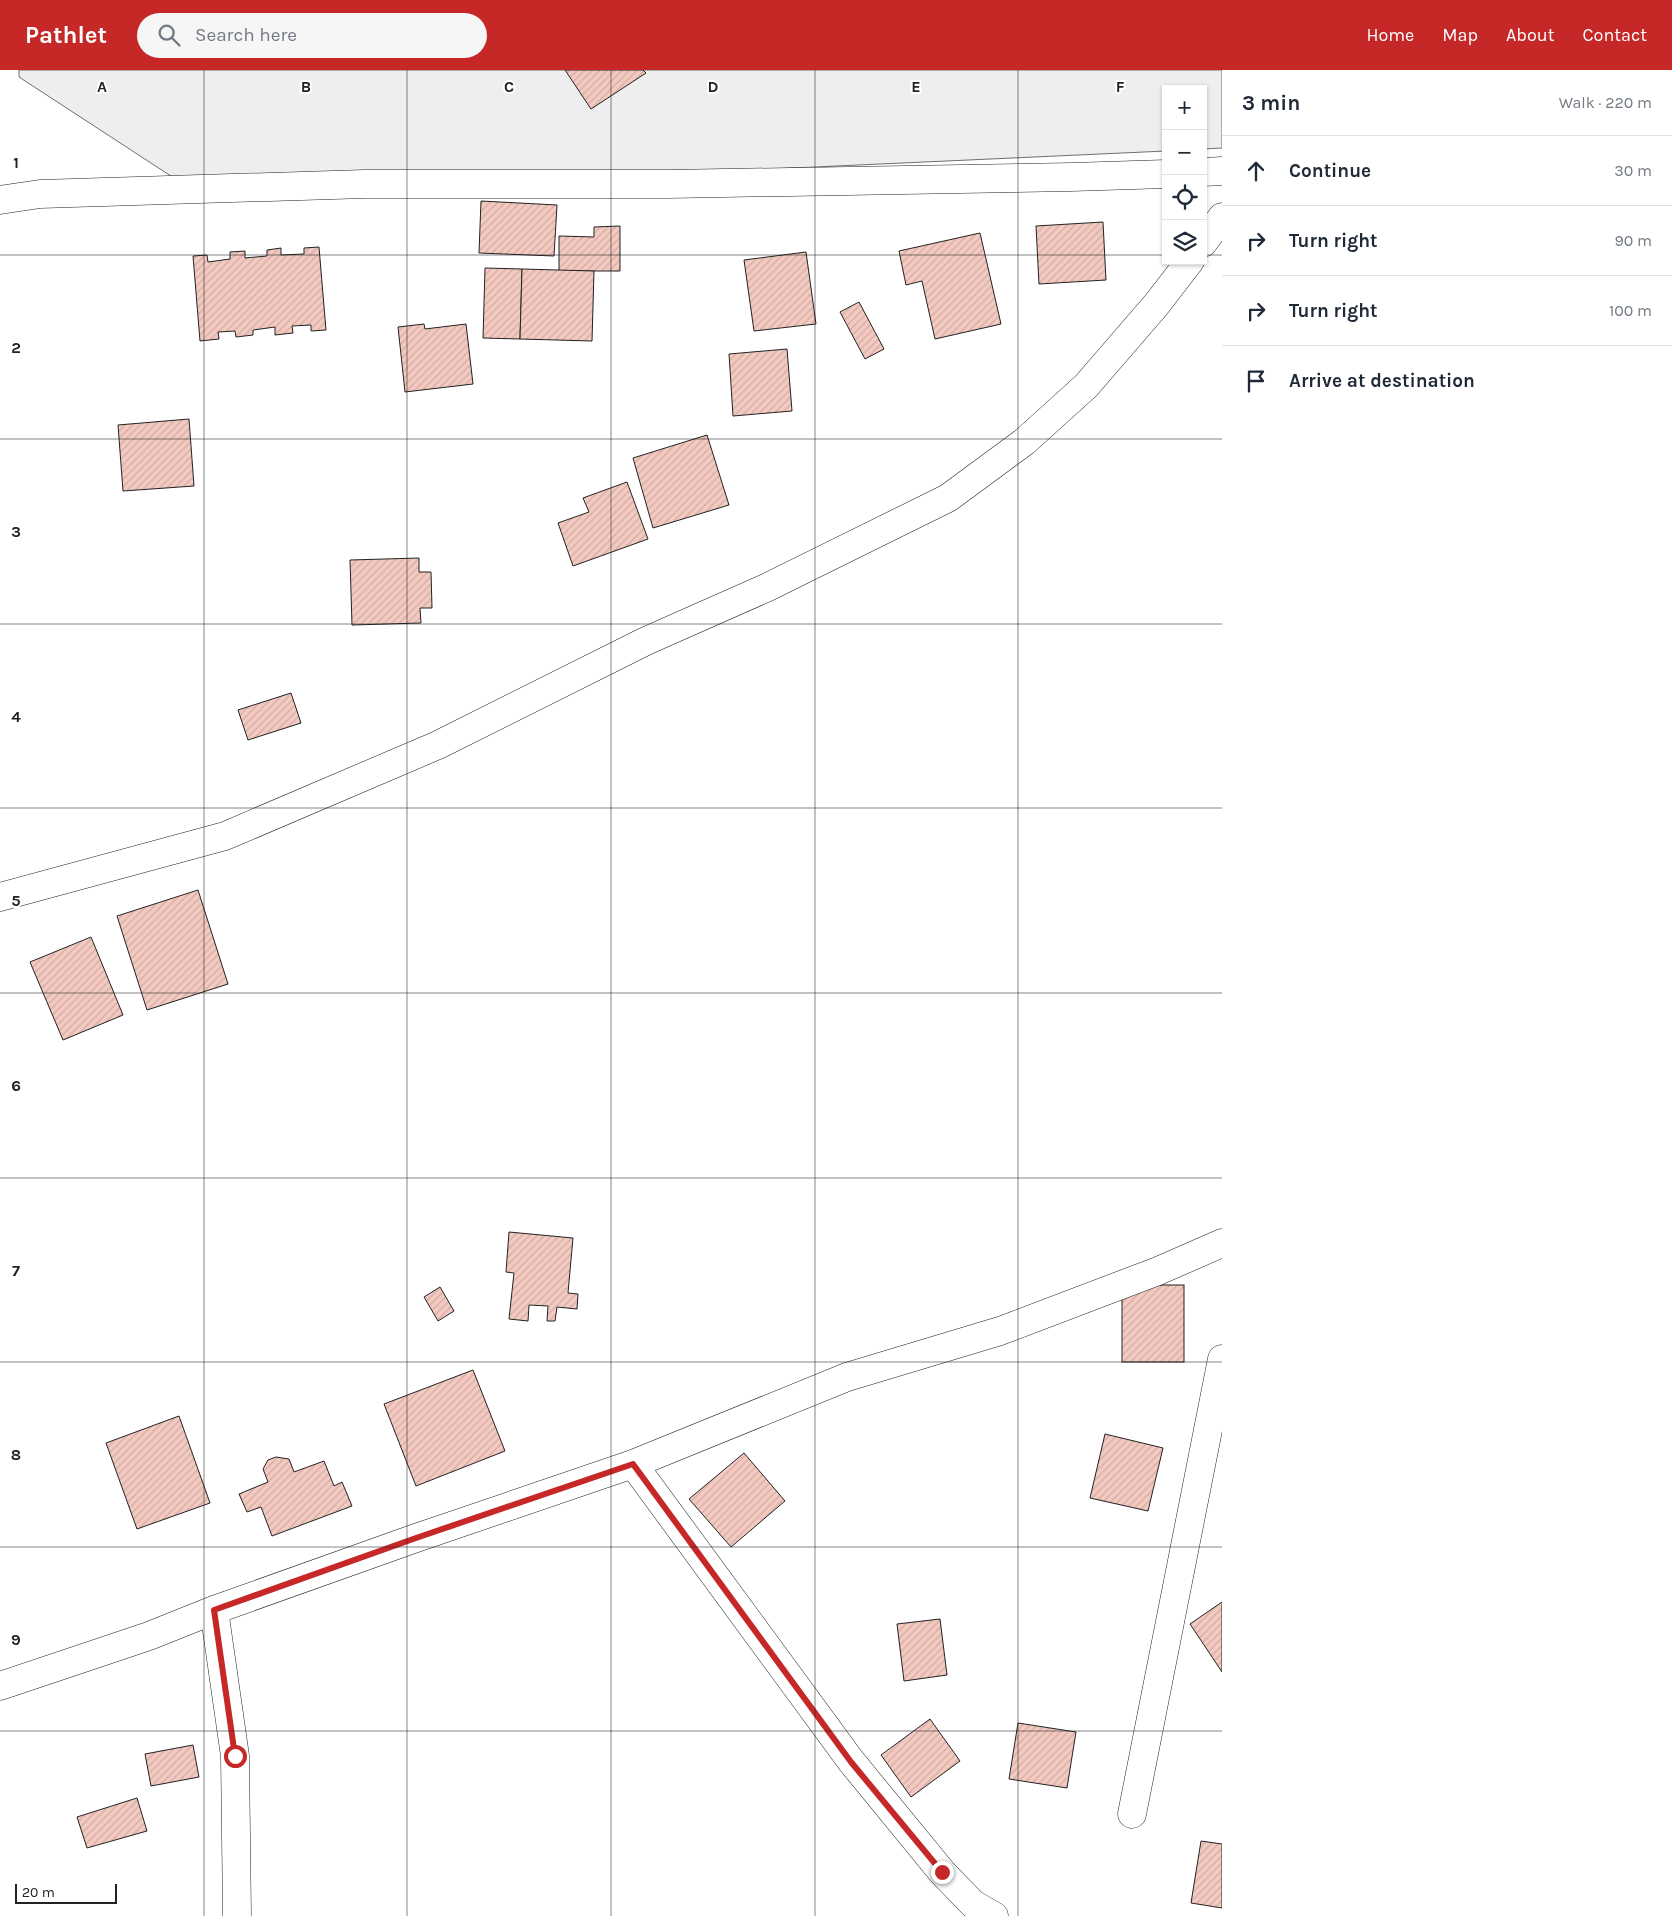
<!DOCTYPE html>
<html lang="en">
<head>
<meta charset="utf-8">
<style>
	:root { --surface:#fff; --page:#f6f6f7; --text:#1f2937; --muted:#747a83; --line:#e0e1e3; --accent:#c62828 }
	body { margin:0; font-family:Karla,sans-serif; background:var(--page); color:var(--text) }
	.controls { position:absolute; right:15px; top:15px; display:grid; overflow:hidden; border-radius:0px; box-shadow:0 1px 4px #0004 }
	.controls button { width:45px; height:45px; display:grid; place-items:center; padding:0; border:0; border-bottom:1px solid var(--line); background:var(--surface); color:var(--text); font:25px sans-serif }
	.scale { position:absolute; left:15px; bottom:12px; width:102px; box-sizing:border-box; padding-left:5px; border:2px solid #222; border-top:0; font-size:14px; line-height:18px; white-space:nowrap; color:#222; -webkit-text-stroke:4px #fff; paint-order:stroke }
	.stop { position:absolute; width:15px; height:15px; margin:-11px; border:4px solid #c62828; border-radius:50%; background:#fff }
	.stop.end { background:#c62828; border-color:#fff; box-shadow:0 1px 5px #0008 }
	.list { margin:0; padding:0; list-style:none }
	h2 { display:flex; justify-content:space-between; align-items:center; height:65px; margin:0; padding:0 20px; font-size:21px }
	h2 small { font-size:16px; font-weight:400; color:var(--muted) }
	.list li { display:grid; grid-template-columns:32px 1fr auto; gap:15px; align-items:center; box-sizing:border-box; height:70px; padding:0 20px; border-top:1px solid var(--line) }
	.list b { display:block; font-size:19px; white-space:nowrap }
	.list em { font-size:16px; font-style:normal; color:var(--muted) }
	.icon { flex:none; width:28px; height:28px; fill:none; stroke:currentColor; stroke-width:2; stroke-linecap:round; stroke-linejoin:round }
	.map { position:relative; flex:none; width:1222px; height:1846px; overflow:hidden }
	header { display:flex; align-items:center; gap:30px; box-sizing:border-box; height:70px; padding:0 25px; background:var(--accent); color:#fff }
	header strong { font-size:24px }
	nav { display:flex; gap:28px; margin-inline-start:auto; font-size:18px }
	.search { width:350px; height:45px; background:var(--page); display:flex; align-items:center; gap:12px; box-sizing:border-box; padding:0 18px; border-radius:28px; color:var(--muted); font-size:19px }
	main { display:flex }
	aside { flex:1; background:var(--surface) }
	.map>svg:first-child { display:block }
	.park { fill:#eee; stroke:#6f6f6f }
	.building { fill:url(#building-hatch); stroke:#222 }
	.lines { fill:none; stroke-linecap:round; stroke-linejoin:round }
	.minor-casing { stroke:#222; stroke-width:29 }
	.minor { stroke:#fff; stroke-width:28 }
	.route { stroke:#c62828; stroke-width:6 }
	.grid { fill:none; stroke:#222; stroke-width:1; stroke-opacity:0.55 }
	.grid-label { font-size:16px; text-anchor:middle; font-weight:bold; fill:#222; stroke:#fff; stroke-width:4; stroke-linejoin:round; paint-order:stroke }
</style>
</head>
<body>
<header>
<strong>Pathlet</strong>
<div class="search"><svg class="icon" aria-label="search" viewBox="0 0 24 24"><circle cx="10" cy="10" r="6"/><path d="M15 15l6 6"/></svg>Search here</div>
<nav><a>Home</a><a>Map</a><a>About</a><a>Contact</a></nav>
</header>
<main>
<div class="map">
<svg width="1222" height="1846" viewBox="0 0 1222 1846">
	<defs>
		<pattern id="building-hatch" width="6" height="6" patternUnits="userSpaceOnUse" patternTransform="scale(1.25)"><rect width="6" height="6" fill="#f3c9c0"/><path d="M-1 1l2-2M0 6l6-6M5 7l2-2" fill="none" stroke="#d0aca5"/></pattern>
	</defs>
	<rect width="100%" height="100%" fill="#fff"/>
	<polygon class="park" points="19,0 1222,0 1222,78 1203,79 1203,19 1166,19 1166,81 200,125 19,7"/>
	<g class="building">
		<polygon points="565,0 643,0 646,3 591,39"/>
		<polygon points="481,131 557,135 554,186 479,183"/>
		<polygon points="1103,152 1106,210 1039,214 1036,156"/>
		<polygon points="620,156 620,201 559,201 559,166 594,167 594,157"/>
		<polygon points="980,163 1001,254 935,269 922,211 906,215 899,181"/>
		<polygon points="319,177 326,260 311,261 311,255 292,256 293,263 275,265 275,257 253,260 253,265 236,267 235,261 218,262 219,269 200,271 193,186 207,185 208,192 230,189 230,182 245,181 245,188 267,186 267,180 281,178 281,185 304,184 304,178"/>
		<polygon points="806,182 816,254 754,261 744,190"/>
		<polygon points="485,198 522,199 520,269 483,268"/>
		<polygon points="522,199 594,201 592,271 520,269"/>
		<polygon points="859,232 884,279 865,289 840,242"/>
		<polygon points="424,254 425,259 466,254 473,314 405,322 398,257"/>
		<polygon points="787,279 792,341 733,346 729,284"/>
		<polygon points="189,349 194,416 123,421 118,355"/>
		<polygon points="707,365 729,435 653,458 633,388"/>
		<polygon points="627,412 648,469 573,496 558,453 589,442 583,428"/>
		<polygon points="419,488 419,502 431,502 432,538 420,538 421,553 352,555 350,490"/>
		<polygon points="291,623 301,653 248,670 238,640"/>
		<polygon points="198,820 228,914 147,940 117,846"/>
		<polygon points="91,867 123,945 63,970 30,892"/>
		<polygon points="509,1162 573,1168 568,1223 578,1224 577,1239 557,1237 555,1251 547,1251 548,1236 529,1235 528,1251 509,1249 514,1203 506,1202"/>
		<rect x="1122" y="1215" width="62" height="77"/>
		<polygon points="440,1217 454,1241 438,1251 424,1227"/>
		<polygon points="473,1300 505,1381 416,1416 384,1334"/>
		<polygon points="179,1346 210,1433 137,1459 106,1373"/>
		<polygon points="1105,1364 1163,1378 1148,1441 1090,1428"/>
		<polygon points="744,1383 785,1431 731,1477 689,1429"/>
		<polygon points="276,1387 289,1389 294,1402 324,1391 334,1416 342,1412 352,1436 272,1466 261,1437 247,1442 239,1424 268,1412 263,1399 268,1390"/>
		<polygon points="1222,1532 1222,1602 1190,1554"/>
		<polygon points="940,1549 947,1605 904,1611 897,1554"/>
		<polygon points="930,1649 960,1691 911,1727 881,1685"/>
		<polygon points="1018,1653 1076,1662 1067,1718 1009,1709"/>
		<polygon points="193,1675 199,1707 151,1716 145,1684"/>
		<polygon points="137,1728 147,1761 87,1778 77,1747"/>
		<polygon points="1201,1771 1222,1774 1222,1838 1191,1833"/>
	</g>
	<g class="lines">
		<defs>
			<g id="minor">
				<polyline points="1203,102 1222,101"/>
				<polyline points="0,130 40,124 365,114 669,114 1071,107 1166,104"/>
				<polyline points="1203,173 1222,147"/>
				<polyline points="0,827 225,766 438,675 646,571 768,517 948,428 1024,372 1086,316 1156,235 1190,191"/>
				<polyline points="633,1394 851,1691 942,1802 973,1834 994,1846"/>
				<polyline points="214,1540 235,1686 237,1846"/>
				<polyline points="0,1616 149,1566 214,1540 416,1468 633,1394 847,1307 1000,1261 1158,1201 1222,1173"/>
				<polyline points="1132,1744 1222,1289"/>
			</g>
		</defs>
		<use href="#minor" class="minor-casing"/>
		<use href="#minor" class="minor"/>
	</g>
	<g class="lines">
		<polyline class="route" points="235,1686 214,1540 416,1468 633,1394 851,1692 942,1802"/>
	</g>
	<path class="grid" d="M 204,0 L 204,1846M 407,0 L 407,1846M 611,0 L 611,1846M 815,0 L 815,1846M 1018,0 L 1018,1846M 0,185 L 1166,185M 1203,185 L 1222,185M 0,369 L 1222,369M 0,554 L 1222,554M 0,738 L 1222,738M 0,923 L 1222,923M 0,1108 L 1222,1108M 0,1292 L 1222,1292M 0,1477 L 1222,1477M 0,1661 L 1222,1661"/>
	<g class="grid-label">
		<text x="102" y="22">A</text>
		<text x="306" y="22">B</text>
		<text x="509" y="22">C</text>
		<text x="713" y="22">D</text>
		<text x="916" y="22">E</text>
		<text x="1120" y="22">F</text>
		<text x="16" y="98">1</text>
		<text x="16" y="283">2</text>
		<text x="16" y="467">3</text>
		<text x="16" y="652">4</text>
		<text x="16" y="836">5</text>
		<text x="16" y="1021">6</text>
		<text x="16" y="1206">7</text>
		<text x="16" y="1390">8</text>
		<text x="16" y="1575">9</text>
	</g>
</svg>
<div class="controls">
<button>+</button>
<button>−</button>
<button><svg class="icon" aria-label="locate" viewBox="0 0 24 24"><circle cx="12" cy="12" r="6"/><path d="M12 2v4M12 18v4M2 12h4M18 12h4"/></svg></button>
<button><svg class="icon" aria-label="layers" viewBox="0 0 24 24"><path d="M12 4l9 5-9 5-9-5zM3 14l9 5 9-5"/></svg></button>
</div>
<div class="scale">20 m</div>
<div class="stop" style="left:235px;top:1686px"></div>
<div class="stop end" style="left:942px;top:1802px"></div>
</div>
<aside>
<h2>3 min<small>Walk · 220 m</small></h2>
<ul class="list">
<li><svg class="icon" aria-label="ahead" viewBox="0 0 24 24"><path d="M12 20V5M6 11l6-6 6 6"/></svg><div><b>Continue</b></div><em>30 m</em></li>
<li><svg class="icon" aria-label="right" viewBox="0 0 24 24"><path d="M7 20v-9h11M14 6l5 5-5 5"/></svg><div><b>Turn right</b></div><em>90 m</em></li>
<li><svg class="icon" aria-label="right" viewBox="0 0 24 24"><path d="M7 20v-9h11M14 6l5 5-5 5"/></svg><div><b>Turn right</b></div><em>100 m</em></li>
<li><svg class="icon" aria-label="arrive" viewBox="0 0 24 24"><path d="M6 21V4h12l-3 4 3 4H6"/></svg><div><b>Arrive at destination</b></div></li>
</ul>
</aside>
</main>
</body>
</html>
